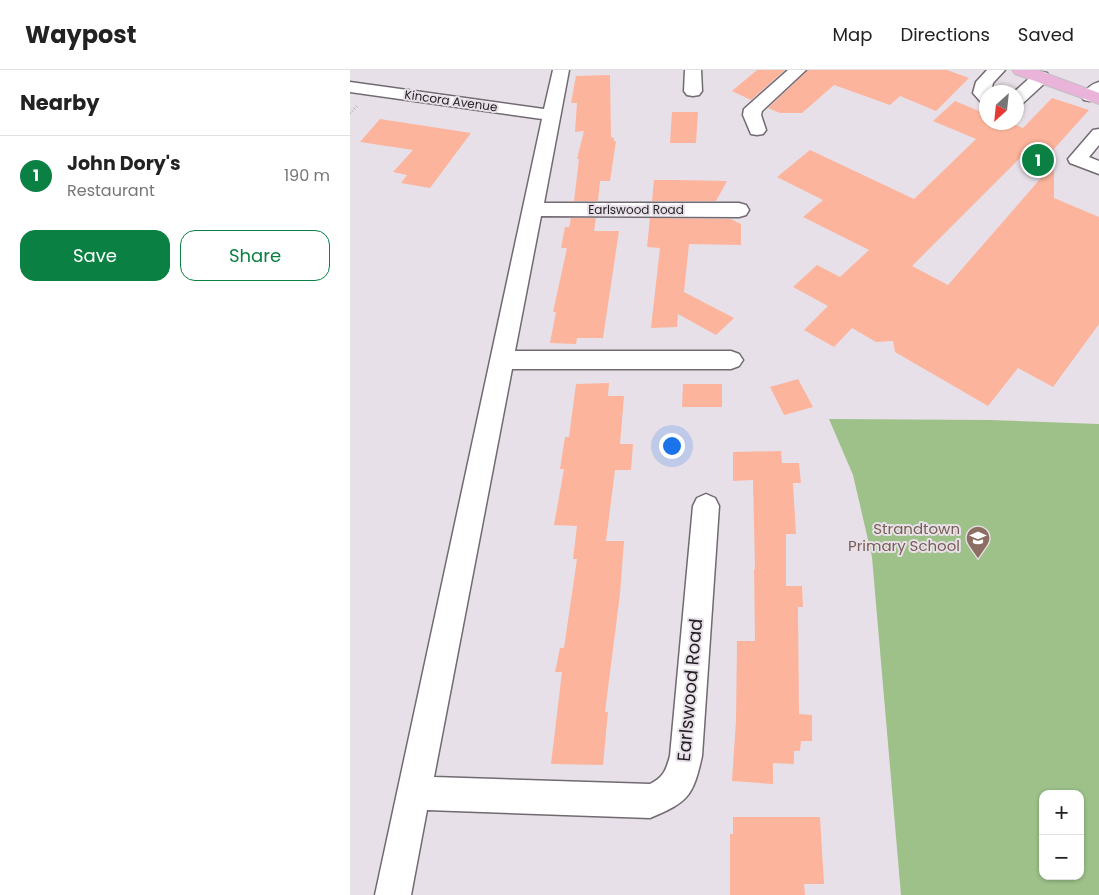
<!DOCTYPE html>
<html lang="en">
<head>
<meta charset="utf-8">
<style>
	:root { --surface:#fff; --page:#f2f2f2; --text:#222; --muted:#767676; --line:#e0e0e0; --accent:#0b8043 }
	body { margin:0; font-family:Poppins,sans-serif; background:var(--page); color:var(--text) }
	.controls { position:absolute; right:15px; bottom:15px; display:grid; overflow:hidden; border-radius:10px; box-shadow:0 1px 4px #0004 }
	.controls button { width:45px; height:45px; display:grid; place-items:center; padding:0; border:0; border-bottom:1px solid var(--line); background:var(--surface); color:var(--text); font:25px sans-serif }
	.compass { position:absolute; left:629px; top:15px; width:45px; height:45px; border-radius:50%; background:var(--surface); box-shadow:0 1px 4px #0004; rotate:207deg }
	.you { position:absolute; left:321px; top:375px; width:18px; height:18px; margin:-12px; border:4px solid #fff; border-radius:50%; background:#1a73e8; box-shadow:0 0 0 8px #1a73e833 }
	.badge { display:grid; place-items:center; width:32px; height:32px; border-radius:50%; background:var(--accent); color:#fff; font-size:16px; font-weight:700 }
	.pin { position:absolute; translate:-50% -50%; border:2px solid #fff; box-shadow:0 1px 5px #0006 }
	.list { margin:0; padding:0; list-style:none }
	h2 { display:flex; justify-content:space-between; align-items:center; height:65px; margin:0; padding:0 20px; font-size:21px }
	h2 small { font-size:16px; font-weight:400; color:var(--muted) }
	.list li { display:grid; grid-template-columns:32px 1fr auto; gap:15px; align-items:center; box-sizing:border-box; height:80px; padding:0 20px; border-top:1px solid var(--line) }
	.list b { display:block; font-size:19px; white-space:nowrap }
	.list p { margin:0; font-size:16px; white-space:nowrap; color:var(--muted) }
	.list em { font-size:16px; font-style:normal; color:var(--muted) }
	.actions { display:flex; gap:10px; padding:15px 20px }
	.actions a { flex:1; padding:11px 0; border:1px solid var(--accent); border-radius:15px; text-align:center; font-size:18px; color:var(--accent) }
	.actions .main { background:var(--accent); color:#fff }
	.map { position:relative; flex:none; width:749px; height:825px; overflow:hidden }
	header { display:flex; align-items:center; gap:30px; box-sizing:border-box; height:70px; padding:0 25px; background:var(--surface); border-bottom:1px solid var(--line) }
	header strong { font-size:24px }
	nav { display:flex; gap:28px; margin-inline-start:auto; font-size:18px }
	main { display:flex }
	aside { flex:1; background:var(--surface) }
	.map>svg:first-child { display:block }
	.green { fill:#9dc188; fill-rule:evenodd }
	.building { fill:#fcb49c; fill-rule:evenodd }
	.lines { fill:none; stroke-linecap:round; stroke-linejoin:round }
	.minor-casing { stroke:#716a71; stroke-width:3 }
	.major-casing { stroke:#c1c0c1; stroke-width:2 }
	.path { stroke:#948e94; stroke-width:2.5; stroke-dasharray:0.5 2.5; stroke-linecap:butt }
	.minor { fill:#fff; fill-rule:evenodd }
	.major { fill:#e9b3da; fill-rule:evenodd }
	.labels { text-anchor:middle; stroke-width:4; stroke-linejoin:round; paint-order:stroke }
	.far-street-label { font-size:12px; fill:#221f22; stroke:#e8e0e8 }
	.education-label { font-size:15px; fill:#785e54; stroke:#e8e0e8; text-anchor:end }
	.near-street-label { font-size:18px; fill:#221f22; stroke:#e8e0e8 }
</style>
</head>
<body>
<header>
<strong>Waypost</strong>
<nav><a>Map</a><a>Directions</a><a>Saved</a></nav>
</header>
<main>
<aside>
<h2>Nearby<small></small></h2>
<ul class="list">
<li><span class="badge">1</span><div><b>John Dory's</b><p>Restaurant</p></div><em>190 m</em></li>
</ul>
<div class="actions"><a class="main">Save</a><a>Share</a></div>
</aside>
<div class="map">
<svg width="749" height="825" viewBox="0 0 749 825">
	<rect width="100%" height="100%" fill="#e8e0e8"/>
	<path class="green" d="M 479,349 L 641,350 L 749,354 L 749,825 L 551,825 L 522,487 L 503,405 ZM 693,724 L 730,724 L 730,806 L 693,806 Z"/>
	<g class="building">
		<polygon points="407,0 435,0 401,30 382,21"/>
		<polygon points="458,0 597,0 619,8 586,41 550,26 540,35 484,15 452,43 430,43 418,38"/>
		<polygon points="260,5 261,67 264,68 264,71 266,71 260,111 250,111 248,131 224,131 229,89 227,89 234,61 225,62 227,33 221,33 226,6"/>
		<path d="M 702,28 L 739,40 L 704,79 L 704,128 L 749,147 L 749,254 L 703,317 L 668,298 L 638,336 L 545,282 L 543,271 L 526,272 L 502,258 L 484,277 L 454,260 L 478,236 L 443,217 L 467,195 L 490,207 L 519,180 L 453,147 L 473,130 L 427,107 L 460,80 L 564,129 L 626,69 L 583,51 L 605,31 L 636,44 L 636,52 L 659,52 L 673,58 ZM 677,81 L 697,101 L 598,215 L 562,196 Z"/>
		<polygon points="322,42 348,42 346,73 320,73"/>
		<polygon points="30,49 121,63 80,118 51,113 57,105 43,102 63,80 10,72"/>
		<polygon points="304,110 326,110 377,111 366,131 302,131"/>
		<polygon points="221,148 246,148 244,161 269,161 253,268 227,268 226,274 200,273 206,242 203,242 217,178 211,178 215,157 219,157"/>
		<polygon points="300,148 381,149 391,154 391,175 339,174 334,222 384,248 366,265 328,244 327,257 301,258 310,178 297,177"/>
		<polygon points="448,309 463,337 434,345 420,317"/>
		<polygon points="259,313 258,326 274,326 270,374 283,374 281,400 265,400 256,471 274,471 270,524 255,642 258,642 253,695 201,694 212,602 205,602 210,578 214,578 227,489 223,489 227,456 204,455 214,399 210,399 215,367 219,367 226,314"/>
		<polygon points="333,314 372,314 372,337 332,337"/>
		<polygon points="431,381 432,393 449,393 451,413 443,413 446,464 436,464 436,516 452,516 453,537 448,537 449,644 462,645 462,671 451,671 450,681 444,681 444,694 423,693 423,714 382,711 386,651 387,571 405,571 404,499 405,499 403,410 383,411 383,382"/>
		<polygon points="383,747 470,747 474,814 454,814 455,825 380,825 380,764 383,764"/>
	</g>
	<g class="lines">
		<defs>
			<g id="minor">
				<path d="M 203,0 L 219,0 L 194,133 L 389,133 L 396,135 L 399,140 L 396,145 L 389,147 L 191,146 L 165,281 L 381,281 L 389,284 L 393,290 L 389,296 L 381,299 L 162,299 L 84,707 L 300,714 C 314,707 316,700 320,686 L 343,436 L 347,428 L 356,424 L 365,428 L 369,436 L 352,686 C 343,727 338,732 300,748 L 77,740 L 61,825 L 25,825 L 192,49 L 0,22 L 0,12 L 194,39 Z"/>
				<polygon points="335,0 351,0 352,21 349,25 343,26 337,25 334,21"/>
				<polygon points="438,0 456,0 412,41 411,45 416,60 413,64 407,65 401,64 393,45 394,39"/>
				<polygon points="637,0 655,0 643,13 641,22 636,22 636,32 630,31 623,23 626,12"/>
				<polygon points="691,2 697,3 699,7 697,11 672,34 666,35 666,22 664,22 685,3"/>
				<path d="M 749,12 L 749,27 L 740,31 L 734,30 L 731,26 C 736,19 741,14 749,12 Z"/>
				<polygon points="749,59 749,75 739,87 749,91 749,104 720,93 718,89 743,60"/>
			</g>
			<polygon id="major" points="662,0 687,0 749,23 749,34 665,4"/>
		</defs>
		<use href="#minor" class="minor-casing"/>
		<use href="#major" class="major-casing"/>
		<polyline class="path" points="0,43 7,36"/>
		<use href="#minor" class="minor"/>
		<use href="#major" class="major"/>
	</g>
	<defs>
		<symbol id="school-pin" viewBox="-11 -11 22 30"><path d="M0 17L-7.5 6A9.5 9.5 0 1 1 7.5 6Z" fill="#8d6e63" stroke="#e8e0e8"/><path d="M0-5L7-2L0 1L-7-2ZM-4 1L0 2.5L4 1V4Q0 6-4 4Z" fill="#fff"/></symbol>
	</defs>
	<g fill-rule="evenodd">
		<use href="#school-pin" x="614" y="454" width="28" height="38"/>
	</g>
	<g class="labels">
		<g class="far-street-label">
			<text transform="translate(101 31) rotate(8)" y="4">Kincora Avenue</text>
			<text x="286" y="144">Earlswood Road</text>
		</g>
		<g class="education-label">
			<text x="610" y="464">Strandtown<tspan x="610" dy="17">Primary School</tspan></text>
		</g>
		<g class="near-street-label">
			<text transform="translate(340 620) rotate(-85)" y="6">Earlswood Road</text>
		</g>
	</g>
</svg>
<div class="controls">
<button>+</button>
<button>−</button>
</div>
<svg class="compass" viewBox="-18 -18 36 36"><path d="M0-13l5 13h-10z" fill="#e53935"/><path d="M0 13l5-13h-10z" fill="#767676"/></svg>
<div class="you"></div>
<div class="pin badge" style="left:688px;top:90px">1</div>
</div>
</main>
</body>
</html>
